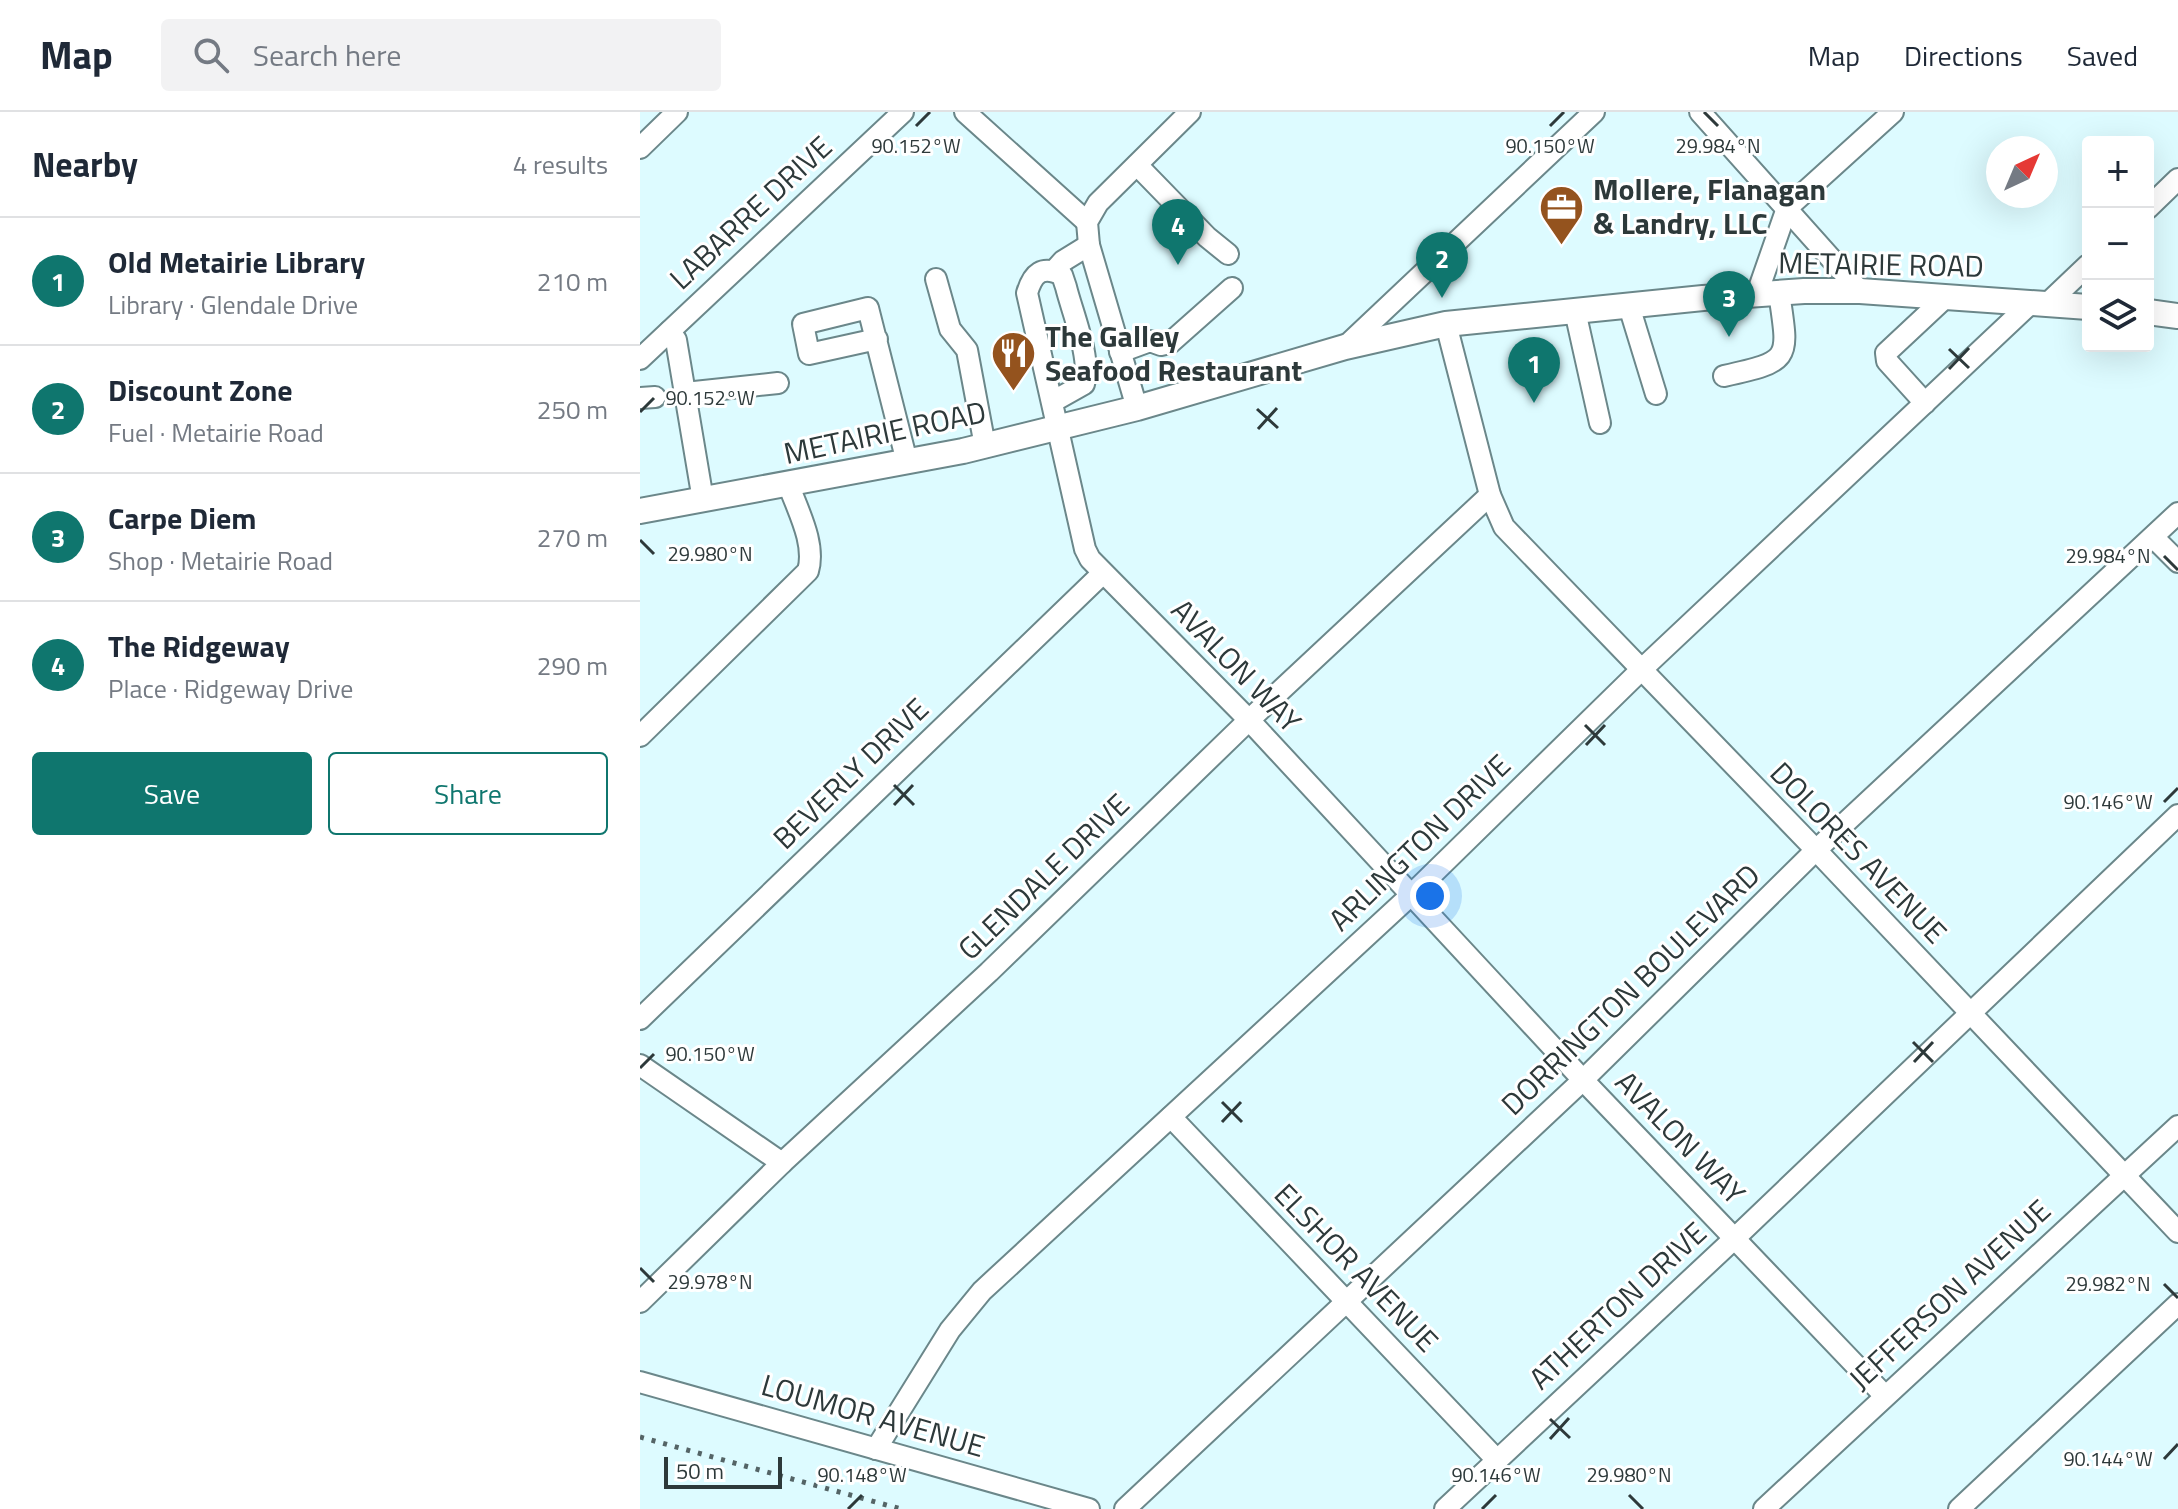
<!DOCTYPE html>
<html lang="en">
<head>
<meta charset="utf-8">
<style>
	:root { --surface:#fff; --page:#f2f2f3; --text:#1f2937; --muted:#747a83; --line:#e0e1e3; --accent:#0f766e }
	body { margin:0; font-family:"Titillium Web",sans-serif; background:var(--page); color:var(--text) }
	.controls { position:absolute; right:24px; top:24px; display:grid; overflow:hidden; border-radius:8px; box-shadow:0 8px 32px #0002 }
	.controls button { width:72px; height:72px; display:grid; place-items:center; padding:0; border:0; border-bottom:2px solid var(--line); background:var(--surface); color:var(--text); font:40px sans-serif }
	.compass { position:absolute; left:1346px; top:24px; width:72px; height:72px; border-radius:50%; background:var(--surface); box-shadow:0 8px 32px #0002; rotate:44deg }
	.scale { position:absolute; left:24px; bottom:20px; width:118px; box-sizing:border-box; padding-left:8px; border:4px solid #2d393a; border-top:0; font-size:22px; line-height:28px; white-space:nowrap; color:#2d393a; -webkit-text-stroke:6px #fff; paint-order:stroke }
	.you { position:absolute; left:790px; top:784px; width:28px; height:28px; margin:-20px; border:6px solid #fff; border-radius:50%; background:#1a73e8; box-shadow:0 0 0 12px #1a73e833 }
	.badge { display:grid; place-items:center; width:52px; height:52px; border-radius:50%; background:var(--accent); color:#fff; font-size:26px; font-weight:700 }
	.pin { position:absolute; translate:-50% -66px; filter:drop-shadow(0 2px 4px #0008) }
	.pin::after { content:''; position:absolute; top:42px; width:28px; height:24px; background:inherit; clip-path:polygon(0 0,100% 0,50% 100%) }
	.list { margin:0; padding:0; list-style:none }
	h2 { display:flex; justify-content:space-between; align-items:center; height:104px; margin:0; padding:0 32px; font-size:34px }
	h2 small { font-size:26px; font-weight:400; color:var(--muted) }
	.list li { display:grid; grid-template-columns:52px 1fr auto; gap:24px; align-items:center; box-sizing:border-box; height:128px; padding:0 32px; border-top:2px solid var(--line) }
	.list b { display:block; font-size:30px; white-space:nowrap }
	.list p { margin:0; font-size:26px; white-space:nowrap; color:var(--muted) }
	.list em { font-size:26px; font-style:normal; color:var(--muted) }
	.actions { display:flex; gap:16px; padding:24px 32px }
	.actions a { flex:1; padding:18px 0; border:2px solid var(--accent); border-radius:8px; text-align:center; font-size:28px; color:var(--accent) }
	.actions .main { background:var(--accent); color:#fff }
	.icon { flex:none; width:44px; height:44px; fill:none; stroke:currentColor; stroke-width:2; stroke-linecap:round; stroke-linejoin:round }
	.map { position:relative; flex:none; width:1538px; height:1397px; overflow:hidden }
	header { display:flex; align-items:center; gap:48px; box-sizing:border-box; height:112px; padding:0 40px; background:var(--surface); border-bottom:2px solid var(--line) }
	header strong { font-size:38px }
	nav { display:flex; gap:44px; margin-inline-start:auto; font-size:28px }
	.search { width:560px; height:72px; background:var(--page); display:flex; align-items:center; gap:20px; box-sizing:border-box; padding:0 28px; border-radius:8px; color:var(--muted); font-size:30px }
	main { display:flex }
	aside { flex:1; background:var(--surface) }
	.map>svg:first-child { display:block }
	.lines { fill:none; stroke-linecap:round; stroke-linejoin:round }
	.minor-casing { stroke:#6b878a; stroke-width:24 }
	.major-casing { stroke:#6b878a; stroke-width:28 }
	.minor { stroke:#fff; stroke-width:20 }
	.major { stroke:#fff; stroke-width:24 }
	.rail { stroke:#546466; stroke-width:5; stroke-dasharray:4 8; stroke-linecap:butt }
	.ticks { fill:none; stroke:#2d393a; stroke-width:3 }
	.labels { text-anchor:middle; stroke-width:6; stroke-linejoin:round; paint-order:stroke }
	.poi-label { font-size:30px; font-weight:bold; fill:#2d393a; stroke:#fff; text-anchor:start }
	.street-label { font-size:30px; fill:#2d393a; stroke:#fff }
	.ticks-label { font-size:20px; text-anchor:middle; fill:#2d393a; stroke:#fff; stroke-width:6; stroke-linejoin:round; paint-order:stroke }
</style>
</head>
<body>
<header>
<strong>Map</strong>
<div class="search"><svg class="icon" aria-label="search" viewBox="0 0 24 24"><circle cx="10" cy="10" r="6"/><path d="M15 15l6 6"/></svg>Search here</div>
<nav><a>Map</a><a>Directions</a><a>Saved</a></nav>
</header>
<main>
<aside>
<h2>Nearby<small>4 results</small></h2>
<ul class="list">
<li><span class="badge">1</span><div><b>Old Metairie Library</b><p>Library · Glendale Drive</p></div><em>210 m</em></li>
<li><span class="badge">2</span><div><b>Discount Zone</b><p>Fuel · Metairie Road</p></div><em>250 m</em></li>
<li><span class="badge">3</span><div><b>Carpe Diem</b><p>Shop · Metairie Road</p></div><em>270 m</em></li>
<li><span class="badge">4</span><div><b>The Ridgeway</b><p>Place · Ridgeway Drive</p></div><em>290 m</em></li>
</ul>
<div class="actions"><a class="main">Save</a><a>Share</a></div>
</aside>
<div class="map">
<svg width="1538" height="1397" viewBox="0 0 1538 1397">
	<rect width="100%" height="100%" fill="#ddfbff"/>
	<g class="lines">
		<defs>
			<g id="minor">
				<polyline points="325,0 447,110"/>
				<polyline points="1060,0 1220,179"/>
				<polyline points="0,36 37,0"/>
				<polyline points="497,53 567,125 588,142"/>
				<polyline points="1508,96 1538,67"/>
				<polyline points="414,159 423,149 449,133"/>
				<polyline points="296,167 310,217 327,238 345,334"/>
				<polyline points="1117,182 1147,96 1253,0"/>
				<polyline points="1408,191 1448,153"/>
				<polyline points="989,194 1016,282"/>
				<polyline points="935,199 960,311"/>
				<polyline points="806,212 850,383 864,415 1176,738 1538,1120"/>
				<polyline points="30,219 36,228 63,388"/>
				<polyline points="237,227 169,242 163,212 228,196 267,350"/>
				<polyline points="705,235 954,0"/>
				<polyline points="480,240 510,229 521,233 530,231 592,176"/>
				<polyline points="0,247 263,0"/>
				<path d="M 1084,264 C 1152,249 1149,248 1139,181"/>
				<polyline points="45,281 138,271"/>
				<polyline points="0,286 15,285"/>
				<path d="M 412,290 L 444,272 C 452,247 432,200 426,175 L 422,163 C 402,153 393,161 387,181 L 445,437 L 450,447 L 609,608 L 943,968 L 1245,1284"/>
				<polyline points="1285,291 1247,249 1246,241 1307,184"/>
				<polyline points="497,296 449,133 447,110 458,91 550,0"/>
				<polyline points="1513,425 1538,450"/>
				<path d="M 0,624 L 168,459 C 176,432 158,399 149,374"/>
				<polyline points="0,907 463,461"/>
				<polyline points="0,953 142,1051"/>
				<polyline points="531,1005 857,1348"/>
				<polyline points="0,1190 142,1051 349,860 609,608 850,383"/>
				<polyline points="0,1270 449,1397"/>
				<polyline points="236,1337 310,1218 342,1179 770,784 1001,558 1392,190"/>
				<polyline points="485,1397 943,968 1176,738 1538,401"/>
				<polyline points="805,1397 1095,1126 1538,703"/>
				<polyline points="1124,1397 1538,1014"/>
				<polyline points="1319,1397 1538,1192"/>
			</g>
			<g id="major">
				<polyline points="1508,200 1538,204"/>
				<polyline points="0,399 323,339 497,296 705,235 806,212 1063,186 1164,179 1220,179 1448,195"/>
			</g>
		</defs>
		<use href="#minor" class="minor-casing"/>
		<use href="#major" class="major-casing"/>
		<use href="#minor" class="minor"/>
		<use href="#major" class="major"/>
		<polyline class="rail" points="0,1325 261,1397"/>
	</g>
	<path class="ticks" d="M 1064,0 L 1078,14M 276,14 L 290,0M 910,14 L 924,0M 1309,237 L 1329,256M 1309,257 L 1329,236M 617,297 L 638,316M 0,300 L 14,286M 618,317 L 637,296M 0,428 L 14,442M 1524,444 L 1538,458M 945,613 L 965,633M 946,633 L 965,613M 254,673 L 274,693M 1524,690 L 1538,676M 254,693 L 273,673M 1273,930 L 1293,950M 1274,950 L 1293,930M 0,956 L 14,942M 582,990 L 602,1010M 582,1010 L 601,990M 0,1156 L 14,1170M 1524,1172 L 1538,1186M 910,1307 L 930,1326M 910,1327 L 929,1306M 1524,1347 L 1538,1332M 989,1383 L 1003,1397M 208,1397 L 222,1383M 842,1397 L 856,1383"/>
	<defs>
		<symbol id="office-pin" viewBox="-11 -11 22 30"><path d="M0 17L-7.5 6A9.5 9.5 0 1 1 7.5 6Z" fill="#94531e" stroke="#fff"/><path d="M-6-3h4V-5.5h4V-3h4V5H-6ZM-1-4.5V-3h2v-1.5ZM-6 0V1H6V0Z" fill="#fff"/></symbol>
		<symbol id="restaurant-pin" viewBox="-11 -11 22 30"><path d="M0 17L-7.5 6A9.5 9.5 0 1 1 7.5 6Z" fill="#94531e" stroke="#fff"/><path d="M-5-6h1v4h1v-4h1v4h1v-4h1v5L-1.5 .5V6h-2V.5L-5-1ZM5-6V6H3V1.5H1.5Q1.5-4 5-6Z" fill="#fff"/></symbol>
	</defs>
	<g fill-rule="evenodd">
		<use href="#office-pin" x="896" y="70" width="51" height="69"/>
		<use href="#restaurant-pin" x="348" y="216" width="51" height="69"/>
	</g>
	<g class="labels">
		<g class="poi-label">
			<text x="953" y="88">Mollere, Flanagan<tspan x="953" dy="34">&amp; Landry, LLC</tspan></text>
			<text x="405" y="235">The Galley<tspan x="405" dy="34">Seafood Restaurant</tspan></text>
		</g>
		<g class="street-label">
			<text transform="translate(111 101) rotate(-43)" y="10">LABARRE DRIVE</text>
			<text transform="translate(1241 153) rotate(1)" y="10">METAIRIE ROAD</text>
			<text transform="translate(245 321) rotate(-12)" y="10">METAIRIE ROAD</text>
			<text transform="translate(596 554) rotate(46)" y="10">AVALON WAY</text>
			<text transform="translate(211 662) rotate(-44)" y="10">BEVERLY DRIVE</text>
			<text transform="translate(780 731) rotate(-44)" y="10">ARLINGTON DRIVE</text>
			<text transform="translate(1218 741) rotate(46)" y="10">DOLORES AVENUE</text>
			<text transform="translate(404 765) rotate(-44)" y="10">GLENDALE DRIVE</text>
			<text transform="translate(991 878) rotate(-44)" y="10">DORRINGTON BOULEVARD</text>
			<text transform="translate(1040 1026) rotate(46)" y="10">AVALON WAY</text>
			<text transform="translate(716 1156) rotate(46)" y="10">ELSHOR AVENUE</text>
			<text transform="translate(1310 1183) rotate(-43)" y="10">JEFFERSON AVENUE</text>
			<text transform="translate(978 1194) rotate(-43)" y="10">ATHERTON DRIVE</text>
			<text transform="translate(233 1304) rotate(16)" y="10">LOUMOR AVENUE</text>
		</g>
	</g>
	<g class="ticks-label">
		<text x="1078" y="41">29.984°N</text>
		<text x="276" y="41">90.152°W</text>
		<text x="910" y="41">90.150°W</text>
		<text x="70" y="293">90.152°W</text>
		<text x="70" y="449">29.980°N</text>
		<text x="1468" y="451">29.984°N</text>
		<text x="1468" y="697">90.146°W</text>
		<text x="70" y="949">90.150°W</text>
		<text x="70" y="1177">29.978°N</text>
		<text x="1468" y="1179">29.982°N</text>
		<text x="1468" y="1354">90.144°W</text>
		<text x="222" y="1370">90.148°W</text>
		<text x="856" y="1370">90.146°W</text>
		<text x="989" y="1370">29.980°N</text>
	</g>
</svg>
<div class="controls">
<button>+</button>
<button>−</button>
<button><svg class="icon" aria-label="layers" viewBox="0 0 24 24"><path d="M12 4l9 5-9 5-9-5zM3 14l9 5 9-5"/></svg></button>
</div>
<svg class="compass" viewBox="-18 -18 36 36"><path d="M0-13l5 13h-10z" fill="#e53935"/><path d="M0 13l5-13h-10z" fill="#747a83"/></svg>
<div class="scale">50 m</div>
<div class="you"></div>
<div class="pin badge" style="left:894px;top:291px">1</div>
<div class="pin badge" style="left:802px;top:186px">2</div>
<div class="pin badge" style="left:1089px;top:225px">3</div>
<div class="pin badge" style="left:538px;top:153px">4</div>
</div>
</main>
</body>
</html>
